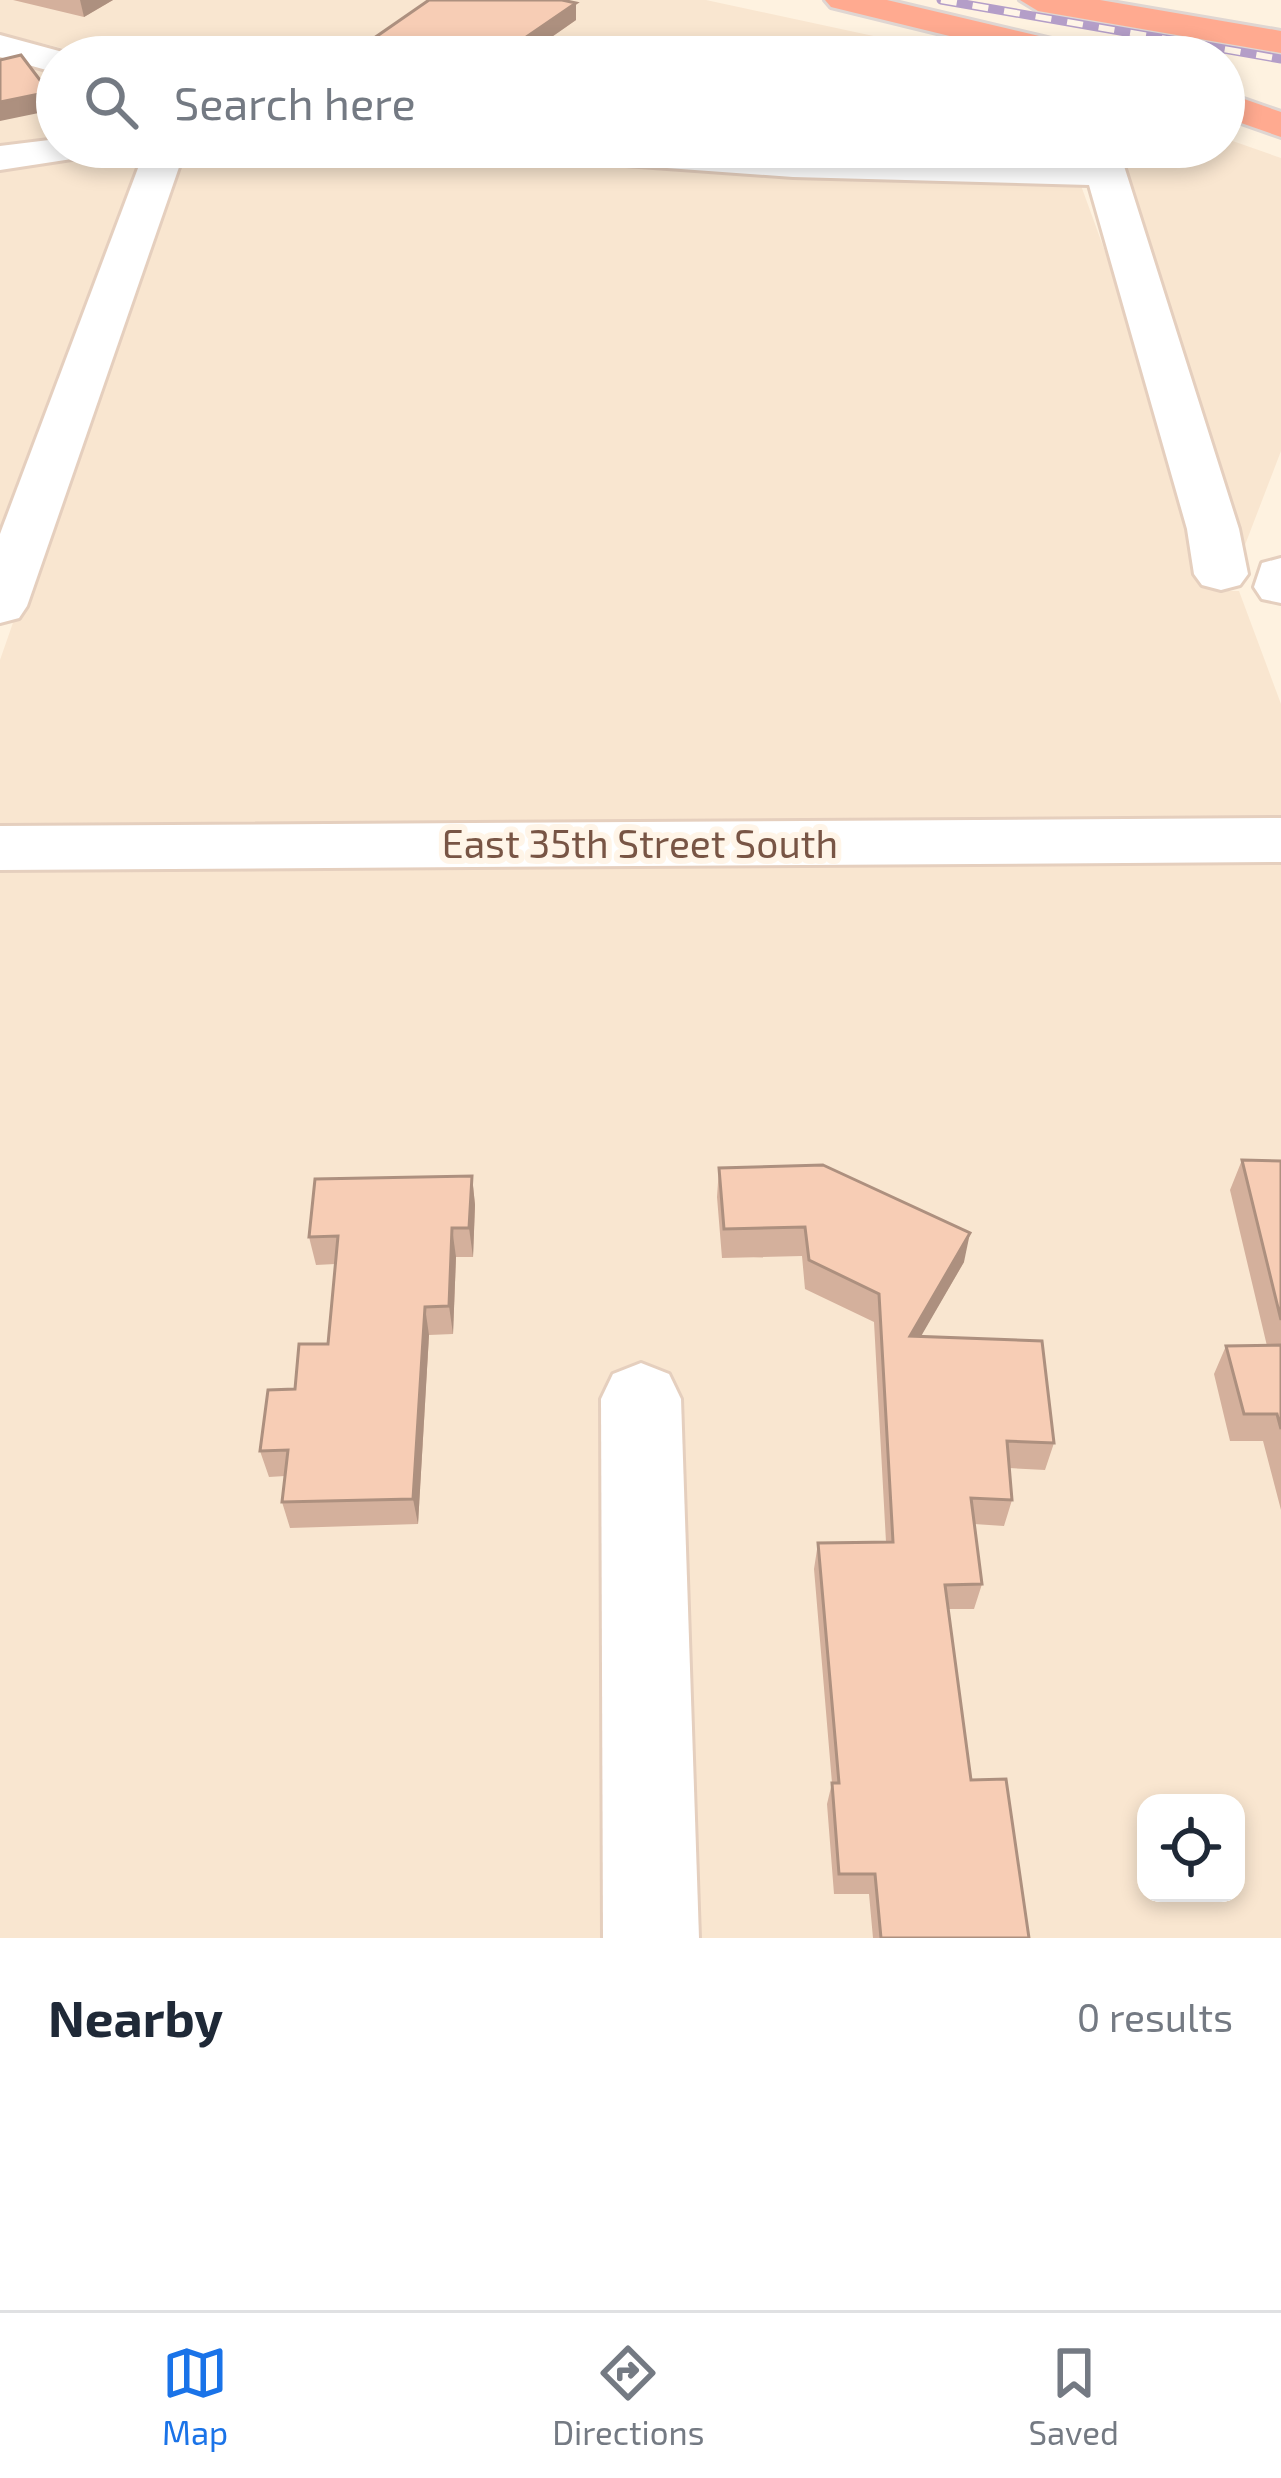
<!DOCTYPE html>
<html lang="en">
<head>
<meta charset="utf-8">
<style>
	:root { --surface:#fff; --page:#f6f6f7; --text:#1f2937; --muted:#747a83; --line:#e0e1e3; --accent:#1a73e8 }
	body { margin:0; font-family:"Exo 2",sans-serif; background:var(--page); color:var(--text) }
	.controls { position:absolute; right:36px; bottom:36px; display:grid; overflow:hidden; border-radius:24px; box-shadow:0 6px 18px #0003 }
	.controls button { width:108px; height:108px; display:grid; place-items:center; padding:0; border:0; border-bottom:3px solid var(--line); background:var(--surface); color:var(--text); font:60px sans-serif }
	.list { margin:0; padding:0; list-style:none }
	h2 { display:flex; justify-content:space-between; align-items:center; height:156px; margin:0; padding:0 48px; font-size:51px }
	h2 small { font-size:39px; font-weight:400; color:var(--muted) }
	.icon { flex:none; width:66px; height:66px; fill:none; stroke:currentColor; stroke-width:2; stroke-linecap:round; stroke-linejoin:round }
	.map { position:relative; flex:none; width:1281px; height:1938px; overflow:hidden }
	.search { position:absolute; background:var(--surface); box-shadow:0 6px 18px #0003; left:36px; right:36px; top:36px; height:132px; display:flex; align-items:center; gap:30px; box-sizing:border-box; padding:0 42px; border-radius:66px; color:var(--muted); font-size:45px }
	.sheet { height:372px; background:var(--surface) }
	nav { display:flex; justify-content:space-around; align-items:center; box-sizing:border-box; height:168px; border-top:3px solid var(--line); background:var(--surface); font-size:33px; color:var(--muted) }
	nav a { display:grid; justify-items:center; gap:6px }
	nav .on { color:var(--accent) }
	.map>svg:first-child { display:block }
	.residential { fill:#f9e6d0; fill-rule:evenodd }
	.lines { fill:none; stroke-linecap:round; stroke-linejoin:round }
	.minor-casing { stroke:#e5cfbe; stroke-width:6 }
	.highway-casing { stroke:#dfd6d2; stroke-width:6 }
	.minor { fill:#fff; fill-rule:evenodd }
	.highway { fill:#ffaa90; fill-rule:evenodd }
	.rail-casing { stroke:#b49ec8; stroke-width:9 }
	.rail { stroke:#fff5e8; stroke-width:6; stroke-dasharray:16; stroke-linecap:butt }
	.wall { fill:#d4b09c }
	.shaded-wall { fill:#ad907f }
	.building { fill:#f7cdb5; stroke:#ad907f; stroke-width:3 }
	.labels { text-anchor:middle; stroke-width:12; stroke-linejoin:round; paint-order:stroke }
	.street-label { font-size:39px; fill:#785545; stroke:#fff5e8 }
</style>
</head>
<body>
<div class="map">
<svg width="1281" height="1938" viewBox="0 0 1281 1938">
	<rect width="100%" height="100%" fill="#fef2e0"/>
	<g class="residential">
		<polygon points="0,0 706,0 971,57 98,57 0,33"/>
		<polygon points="0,54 57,70 57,142 0,146"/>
		<polygon points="1224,138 1281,158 1281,451 1240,558 1124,188 1118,147 1224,147"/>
		<polygon points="179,147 477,147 733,169 1079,180 1127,312 1215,591 1239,591 1281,704 1281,821 0,834 0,660"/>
		<polygon points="715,147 1078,147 1078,152 1065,164"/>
		<polygon points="117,150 142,155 0,548 0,168"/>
		<path d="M 1281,859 L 1281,1938 L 0,1938 L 0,868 ZM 1146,1803 L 1236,1803 L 1236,1893 L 1146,1893 Z"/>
	</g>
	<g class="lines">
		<defs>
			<g id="minor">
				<polygon points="0,35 70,54 72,57 57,57 57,73 0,57"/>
				<polygon points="57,139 57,147 104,147 98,155 0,170 0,146"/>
				<polygon points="146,147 186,147 27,606 19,618 0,623 0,534"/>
				<polygon points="522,147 710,147 1082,160 1078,147 1118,147 1239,529 1248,574 1240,585 1221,590 1202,585 1194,574 1187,529 1089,185 793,177 542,159 528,155"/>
				<polygon points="1281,558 1281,603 1262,599 1254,587 1262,563"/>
				<polygon points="1281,818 1281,862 0,870 0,826"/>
				<polygon points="641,1363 669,1374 681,1399 699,1938 603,1938 601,1399 613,1374"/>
			</g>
			<g id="highway">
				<polygon points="825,0 887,0 1094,49 1099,57 1035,57 831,7"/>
				<polygon points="1020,0 1100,0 1281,31 1281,53 1038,11"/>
				<polygon points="1224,92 1281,112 1281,137 1224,117"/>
			</g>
		</defs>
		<use href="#minor" class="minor-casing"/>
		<use href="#highway" class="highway-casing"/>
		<use href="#minor" class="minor"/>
		<use href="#highway" class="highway"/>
		<defs>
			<polyline id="rail" points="941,0 1281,59"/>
		</defs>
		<use href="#rail" class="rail-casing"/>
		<use href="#rail" class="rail"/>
	</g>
	<g class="wall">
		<polygon points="13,0 113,0 84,17"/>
		<polygon points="576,20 523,57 368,57 367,43"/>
		<polygon points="1242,1160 1281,1161 1281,1510 1263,1441 1230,1441 1214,1374 1226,1346 1267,1346 1230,1190"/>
		<polygon points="719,1168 964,1262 920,1337 1054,1443 1045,1470 1009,1468 1012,1500 1004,1526 974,1524 982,1584 974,1609 948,1609 971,1780 1029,1938 873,1938 869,1894 834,1894 827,1804 832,1783 814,1569 818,1543 886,1542 874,1322 805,1289 802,1256 722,1258 717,1197"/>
		<polygon points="472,1176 475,1205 473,1257 456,1257 453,1334 429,1335 418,1524 290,1528 282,1502 285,1476 269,1477 260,1451 295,1389 328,1344 335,1264 316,1265 309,1237"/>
	</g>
	<g class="shaded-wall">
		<polygon points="80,0 113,0 84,17"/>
		<polygon points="576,3 576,20 523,57 497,57"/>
		<polygon points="49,92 53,110 0,121 0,102"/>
		<polygon points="472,1176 475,1205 473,1257 469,1228"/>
		<polygon points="452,1228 456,1257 453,1334 449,1306"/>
		<polygon points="970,1233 964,1262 905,1364 910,1336"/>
		<polygon points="425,1307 429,1335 418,1524 413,1499"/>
	</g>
	<g class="building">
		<polygon points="429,0 562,0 576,3 497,57 378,56 390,47 367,43"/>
		<polygon points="21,55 49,92 0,102 0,60"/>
		<polygon points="1242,1160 1281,1161 1281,1320"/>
		<polygon points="823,1165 970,1233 910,1336 1042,1341 1054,1443 1007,1441 1012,1500 971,1498 982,1584 945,1585 971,1780 1006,1779 1029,1938 881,1938 875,1874 839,1874 832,1783 839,1783 818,1543 893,1542 879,1294 809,1260 805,1227 724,1229 719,1168"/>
		<polygon points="472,1176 469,1228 452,1228 449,1306 425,1307 413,1499 282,1502 288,1450 260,1451 268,1390 295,1389 299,1344 328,1344 338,1236 309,1237 315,1179"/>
		<polygon points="1281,1345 1281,1429 1277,1414 1244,1414 1226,1346"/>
	</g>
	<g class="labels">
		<g class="street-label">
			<text x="640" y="858">East 35th Street South</text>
		</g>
	</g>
</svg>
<div class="controls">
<button><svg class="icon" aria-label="locate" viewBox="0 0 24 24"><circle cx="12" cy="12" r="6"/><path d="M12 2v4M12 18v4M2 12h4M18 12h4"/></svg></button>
</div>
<div class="search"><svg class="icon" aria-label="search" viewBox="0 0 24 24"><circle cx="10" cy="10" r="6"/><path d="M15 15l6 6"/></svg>Search here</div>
</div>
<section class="sheet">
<h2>Nearby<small>0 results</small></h2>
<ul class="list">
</ul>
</section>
<nav>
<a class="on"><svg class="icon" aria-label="map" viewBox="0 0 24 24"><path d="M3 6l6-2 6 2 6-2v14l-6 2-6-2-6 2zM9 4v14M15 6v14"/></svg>Map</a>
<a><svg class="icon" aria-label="directions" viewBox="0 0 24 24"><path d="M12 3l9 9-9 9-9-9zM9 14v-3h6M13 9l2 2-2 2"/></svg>Directions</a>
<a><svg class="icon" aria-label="saved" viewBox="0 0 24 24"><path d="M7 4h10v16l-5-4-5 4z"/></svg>Saved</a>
</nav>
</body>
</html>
